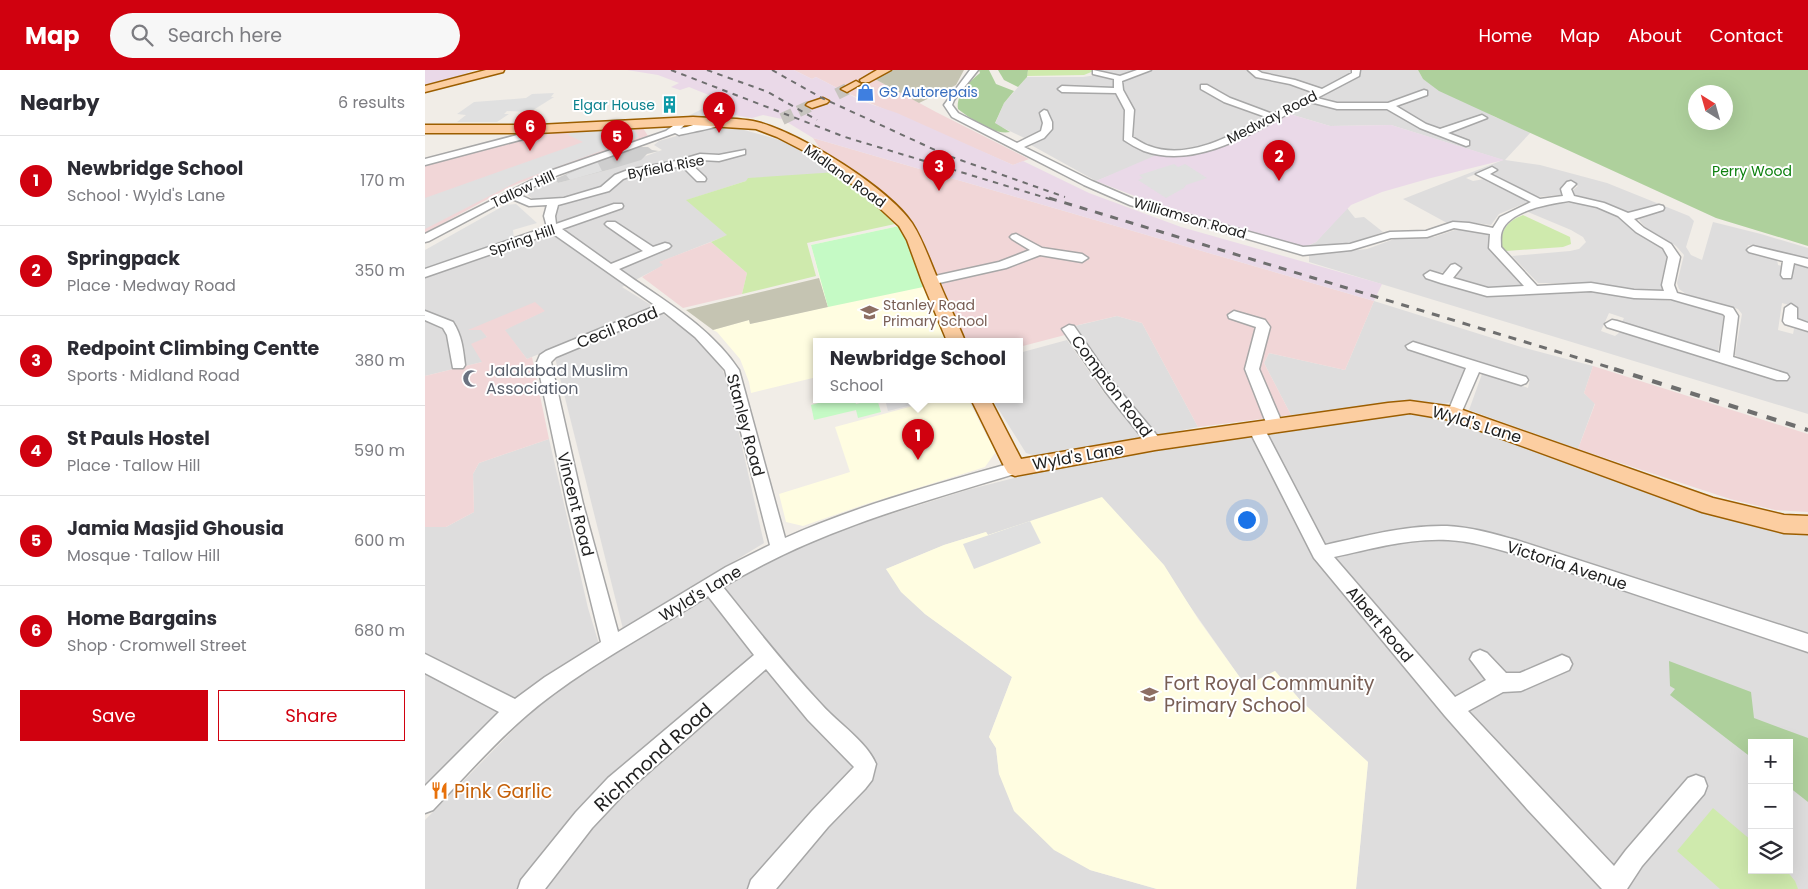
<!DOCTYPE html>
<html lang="en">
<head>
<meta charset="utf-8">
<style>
	:root { --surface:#fff; --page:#f7f7f7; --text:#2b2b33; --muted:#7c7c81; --line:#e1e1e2; --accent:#d0010f }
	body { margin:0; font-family:Poppins,sans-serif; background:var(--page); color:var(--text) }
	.controls { position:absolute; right:15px; bottom:15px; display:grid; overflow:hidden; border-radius:0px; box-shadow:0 5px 20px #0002 }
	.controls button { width:45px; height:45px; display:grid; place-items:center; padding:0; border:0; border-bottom:1px solid var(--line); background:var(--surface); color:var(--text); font:25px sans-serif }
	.compass { position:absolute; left:1263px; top:15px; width:45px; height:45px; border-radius:50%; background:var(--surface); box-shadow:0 5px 20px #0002; rotate:323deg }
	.you { position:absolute; left:821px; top:449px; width:18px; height:18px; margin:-12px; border:4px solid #fff; border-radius:50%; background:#1a73e8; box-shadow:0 0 0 8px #1a73e833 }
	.badge { display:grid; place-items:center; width:32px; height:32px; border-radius:50%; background:var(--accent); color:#fff; font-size:16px; font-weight:700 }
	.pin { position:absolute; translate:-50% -41px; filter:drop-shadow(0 1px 2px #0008) }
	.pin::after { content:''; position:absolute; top:26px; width:18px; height:15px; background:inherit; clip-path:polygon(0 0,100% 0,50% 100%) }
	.popup { position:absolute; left:388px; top:268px; width:210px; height:65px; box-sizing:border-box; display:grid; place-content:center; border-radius:0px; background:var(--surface); filter:drop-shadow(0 1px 4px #0005); font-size:16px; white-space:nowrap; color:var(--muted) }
	.popup b { font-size:19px; color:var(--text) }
	.popup::after { content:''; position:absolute; left:50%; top:100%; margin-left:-10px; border:10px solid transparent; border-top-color:var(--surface) }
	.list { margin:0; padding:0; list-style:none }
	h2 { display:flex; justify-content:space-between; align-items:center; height:65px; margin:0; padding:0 20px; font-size:21px }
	h2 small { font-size:16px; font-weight:400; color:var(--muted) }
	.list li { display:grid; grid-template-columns:32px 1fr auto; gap:15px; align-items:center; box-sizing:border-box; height:90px; padding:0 20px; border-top:1px solid var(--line) }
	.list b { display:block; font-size:19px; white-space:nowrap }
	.list p { margin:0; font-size:16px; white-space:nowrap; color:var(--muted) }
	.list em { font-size:16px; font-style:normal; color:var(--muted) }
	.actions { display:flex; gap:10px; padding:15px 20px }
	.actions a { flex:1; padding:11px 0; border:1px solid var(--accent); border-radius:0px; text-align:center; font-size:18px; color:var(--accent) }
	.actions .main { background:var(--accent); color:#fff }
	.icon { flex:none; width:28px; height:28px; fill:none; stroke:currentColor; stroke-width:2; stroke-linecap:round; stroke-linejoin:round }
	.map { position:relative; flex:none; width:1383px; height:819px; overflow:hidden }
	header { display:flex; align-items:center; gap:30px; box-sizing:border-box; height:70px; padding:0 25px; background:var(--accent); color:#fff }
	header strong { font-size:24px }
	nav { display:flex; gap:28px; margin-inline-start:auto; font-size:18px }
	.search { width:350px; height:45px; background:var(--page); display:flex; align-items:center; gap:12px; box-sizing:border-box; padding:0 18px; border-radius:28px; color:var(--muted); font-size:19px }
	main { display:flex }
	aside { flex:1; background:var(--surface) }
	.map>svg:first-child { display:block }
	.residential { fill:#dedddd; fill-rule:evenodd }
	.commercial { fill:#f1d6d7 }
	.industrial { fill:#ead9e8 }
	.education { fill:#fffde1 }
	.religious { fill:#cecece }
	.construction { fill:#c5c4b2 }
	.grass { fill:#cfeaad }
	.forest { fill:#aed09c; fill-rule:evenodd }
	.park { fill:#c5fac5 }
	.parking { fill:#e0e0e0 }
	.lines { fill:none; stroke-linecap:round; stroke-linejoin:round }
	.major-tunnel { stroke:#c7c4bf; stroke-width:12; stroke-dasharray:12 6; stroke-linecap:butt }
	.minor-casing { stroke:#a7a7a7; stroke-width:3 }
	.major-casing { stroke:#9c5e00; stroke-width:3 }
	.minor { fill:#fff; fill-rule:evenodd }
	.major { fill:#fccea1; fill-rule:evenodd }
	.rail-far2 { stroke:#6e6e6e; stroke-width:2; stroke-dasharray:5.5 5.5; stroke-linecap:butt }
	.rail-far1 { stroke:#6e6e6e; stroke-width:3; stroke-dasharray:8 8; stroke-linecap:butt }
	.rail { stroke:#6e6e6e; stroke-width:4; stroke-dasharray:10 10; stroke-linecap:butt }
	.labels { text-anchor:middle; stroke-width:4; stroke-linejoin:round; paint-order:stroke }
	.far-shop-label { font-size:14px; fill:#366cbe; stroke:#fff; text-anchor:start }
	.far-culture-label { font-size:14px; fill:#0d838f; stroke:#fff; text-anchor:end }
	.far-street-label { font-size:14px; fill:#202020; stroke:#fff }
	.far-park-label { font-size:14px; fill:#0c800e; stroke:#fff }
	.far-education-label { font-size:14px; fill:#785e54; stroke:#fff; text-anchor:start }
	.street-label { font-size:16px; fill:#202020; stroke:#fff }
	.worship-label { font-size:16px; fill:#5b616d; stroke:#fff; text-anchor:start }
	.near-education-label { font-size:19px; fill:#785e54; stroke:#fff; text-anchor:start }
	.near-street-label { font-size:19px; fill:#202020; stroke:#fff }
	.near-food-label { font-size:19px; fill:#c56008; stroke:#fff; text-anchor:start }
</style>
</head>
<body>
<header>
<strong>Map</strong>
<div class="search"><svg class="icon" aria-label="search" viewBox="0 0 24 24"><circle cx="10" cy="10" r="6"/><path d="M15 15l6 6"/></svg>Search here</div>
<nav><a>Home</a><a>Map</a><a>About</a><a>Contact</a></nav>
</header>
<main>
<aside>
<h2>Nearby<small>6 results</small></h2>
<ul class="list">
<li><span class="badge">1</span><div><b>Newbridge School</b><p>School · Wyld's Lane</p></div><em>170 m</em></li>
<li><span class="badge">2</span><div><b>Springpack</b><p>Place · Medway Road</p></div><em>350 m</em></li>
<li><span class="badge">3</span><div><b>Redpoint Climbing Centte</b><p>Sports · Midland Road</p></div><em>380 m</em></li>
<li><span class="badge">4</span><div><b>St Pauls Hostel</b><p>Place · Tallow Hill</p></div><em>590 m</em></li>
<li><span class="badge">5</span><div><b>Jamia Masjid Ghousia</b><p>Mosque · Tallow Hill</p></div><em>600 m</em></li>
<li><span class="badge">6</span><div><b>Home Bargains</b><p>Shop · Cromwell Street</p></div><em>680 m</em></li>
</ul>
<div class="actions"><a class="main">Save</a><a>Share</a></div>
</aside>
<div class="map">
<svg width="1383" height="819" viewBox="0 0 1383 819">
	<rect width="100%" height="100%" fill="#f1ede7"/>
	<g class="residential">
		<polygon points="676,0 993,0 998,9 1070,47 1106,62 1080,90 1115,95 1182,113 1264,146 1269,151 1261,177 1266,185 1277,190 1288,152 1336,164 1383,178 1383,190 1323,175 1322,180 1347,187 1352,189 1353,195 1368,199 1369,194 1383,195 1383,253 1372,249 1371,237 1357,233 1353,260 1368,264 1369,259 1383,260 1383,344 884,192 884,185 942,179 972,168 1009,167 1036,158 1061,163 1064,165 1063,176 1097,214 1096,216 1060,218 1036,211 1031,206 1037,198 1025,193 1019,202 1012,203 1060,225 1078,226 1168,220 1213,228 1261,232 1296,242 1299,245 1293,281 1290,282 1199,254 1197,252 1199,248 1184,243 1176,261 1190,266 1195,262 1200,263 1346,307 1310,285 1317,244 1313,239 1261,224 1254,219 1252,213 1259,185 1251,176 1221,158 1214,150 1215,148 1224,145 1214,140 1202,142 1183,134 1153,127 1149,125 1148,120 1153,116 1143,112 1137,116 1136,125 1112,127 1067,106 1066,105 1073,101 1066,98 1041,108 1048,111 1059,109 1104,130 1103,132 1074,144 1066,155 1035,151 1022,153 978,129 1078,90 966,55 905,56 858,42 805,70 696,101 671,111 606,75 608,72 570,54 579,33 602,7 658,7 671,5"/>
		<polygon points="286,56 312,58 355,70 388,86 412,102 321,111 262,130 303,165 235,192 239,195 197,217 229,237 102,289 79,260 119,241 44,260 57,260 62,267 57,292 0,306 0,206 135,154 129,148 130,141 136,134 137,128 109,130 100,123 130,109 133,113 183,100 237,80 229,75 234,71"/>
		<polygon points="1138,132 1163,134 1190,144 1235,175 1243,184 1236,212 1240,221 1228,222 1196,219 1171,213 1113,213 1087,186 1145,181 1154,179 1161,172 1158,167 1146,160 1103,142 1120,135"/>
		<polygon points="922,138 930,148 939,147 958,162 931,172 878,178 891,172"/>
		<polygon points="949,231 1096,277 1168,296 1159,323 1170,333 1153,379 1044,340 1057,304 1060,303 1103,318 1105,309 987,272 983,277 1040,297 1041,301 1026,332 1019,334 985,331 866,345 839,293 844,283 920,300"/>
		<polygon points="238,244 277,273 290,287 297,299 302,311 339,473 198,559 130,288"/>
		<polygon points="692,246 717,253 773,357 732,365 694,321 650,256"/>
		<polygon points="642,270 679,323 718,367 611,386 601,383 567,329 594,329 594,283"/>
		<path d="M 991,341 L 1023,346 L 1383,459 L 1383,819 L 931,819 L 943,692 L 876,631 L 850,601 L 821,616 L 762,532 L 636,442 L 563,465 L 561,462 L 519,475 L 461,499 L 500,544 L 587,607 L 564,667 L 571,678 L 574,704 L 665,800 L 732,819 L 0,819 L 0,750 L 99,649 L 123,629 L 151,608 L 247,547 L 350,486 L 431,455 L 542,420 L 640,395 ZM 1327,673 L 1364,673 L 1364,800 L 1327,800 Z"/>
		<polygon points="124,369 163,538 174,574 0,723 0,457 21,457 49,442 48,404 54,393"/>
	</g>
	<g class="commercial">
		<polygon points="369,0 459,0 416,20 391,7 387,9"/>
		<polygon points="448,8 511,42 604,89 588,95 422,23"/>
		<polygon points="209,58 218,58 223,66 130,99 87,116 0,163 0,96 130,61"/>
		<polygon points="388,68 863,206 949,231 920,300 844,283 839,293 866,345 773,357 717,253 692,246 636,259 640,265 594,277 594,271 540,271 513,214 494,165 484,147 454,120 396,80"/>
		<polygon points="286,172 322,203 317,224 258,238 217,207 238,195 234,192"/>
		<polygon points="110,232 120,241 80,260 102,289 107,287 124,369 54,393 48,404 49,442 21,457 0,457 0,306 57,292 46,274 62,267 56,260 43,260"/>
		<polygon points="1168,296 1383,364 1383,442 1350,440 1305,429 1153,379 1170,334 1159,323"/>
	</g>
	<g class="industrial">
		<polygon points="0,0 50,0 25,9 0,16"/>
		<polygon points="202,0 369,0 387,9 391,7 437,31 472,43 588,95 598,91 664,123 756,157 957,214 949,231 388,68 357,49 338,45 327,48 314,46 285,36 296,30 264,17 255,20 246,17 254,13 233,5"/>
		<polygon points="858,42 905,56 966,55 1079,90 1006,108 957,122 926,135 891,172 878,178 720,130 671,111 736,83 765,81 805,70"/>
	</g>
	<g class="education">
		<polygon points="474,156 486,175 525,271 392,271 392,307 326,323 324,312 315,289 292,262 288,260 324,250 325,254 402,237 386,175"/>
		<polygon points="514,329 549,329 545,333 562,367 568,375 570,383 560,397 438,435 378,456 361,452 354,424 425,402 410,357"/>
		<polygon points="677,427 739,495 773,549 821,616 850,601 876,631 943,692 931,819 732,819 665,800 629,780 589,741 574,704 571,678 564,667 587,607 500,544 476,522 461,499 519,475 561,462 563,465"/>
	</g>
	<polygon class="religious" points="215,77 223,77 227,80 234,81 222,84 216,90 183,100 133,113 130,109 169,92"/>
	<g class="construction">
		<polygon points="466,0 539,0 531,15 494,33 448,8"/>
		<polygon points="394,208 403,237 325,254 324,250 288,260 261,240"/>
	</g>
	<g class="grass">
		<polygon points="603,0 671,0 659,5 602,6"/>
		<polygon points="412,102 445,129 470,154 382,173 391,206 317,224 322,203 286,172 302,165 261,130 321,111 323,108"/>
		<path d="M 1098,145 L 1145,167 L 1146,174 L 1138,177 L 1081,181 L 1075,175 C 1077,158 1083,151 1098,145 Z"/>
		<polygon points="1288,738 1327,771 1327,800 1361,800 1370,811 1373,819 1295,819 1252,781"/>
	</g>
	<g class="forest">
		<path d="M 554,0 L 564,0 L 571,14 L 589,21 L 579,33 L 570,53 L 585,62 C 567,65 548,50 533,39 C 531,24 544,12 555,3 Z"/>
		<polygon points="573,0 603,0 602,7 593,17 579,10"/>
		<path d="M 993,0 L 1383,0 L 1383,176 L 1291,148 L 1014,21 L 998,9 ZM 1300,22 L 1300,52 L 1270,52 L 1270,22 Z"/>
		<polygon points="1244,591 1326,622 1329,648 1383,668 1383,732 1364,717 1364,673 1327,673 1327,688 1245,625 1250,619 1245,616"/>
	</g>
	<g class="park">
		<polygon points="474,156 486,175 503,216 403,237 386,175"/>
		<polygon points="408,329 429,329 431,334 452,329 456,342 433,348 431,340 389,350 386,335"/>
	</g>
	<g class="parking">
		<polygon points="129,23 126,27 129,27 105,42 82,41 79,44 84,44 72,52 32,52 41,45 32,44 49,32 101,28 107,24"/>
		<polygon points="283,36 310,45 300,49 289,46 263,46"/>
		<polygon points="209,59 214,67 94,111 0,159 0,128 158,72 143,65 148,61"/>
		<polygon points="172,91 177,101 145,110 141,105"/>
		<polygon points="749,94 753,97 760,94 782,108 761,115 759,118 741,128 713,110 718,108 714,105"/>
		<polygon points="91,134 112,153 88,160 89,169 0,199 0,180 80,135"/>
		<polygon points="460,329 510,329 463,341"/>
		<polygon points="605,451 616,473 549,499 538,474"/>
	</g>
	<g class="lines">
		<g class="major-tunnel">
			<polyline points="412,24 422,19"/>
			<polyline points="357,49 387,35"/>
		</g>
		<defs>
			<g id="minor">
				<path d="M 545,0 L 553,0 L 529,30 L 527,35 L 533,43 L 592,73 L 616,61 L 618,53 L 615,43 L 619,40 L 622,41 L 627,52 L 627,59 L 619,68 L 599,77 L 667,111 L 713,131 L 878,177 L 925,174 L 965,162 L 1001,161 L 1028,152 L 1044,153 L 1068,158 L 1075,147 L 1106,132 L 1051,104 L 1067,97 L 1072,100 L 1065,104 L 1115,129 L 1138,126 L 1136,119 L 1142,112 L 1146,111 L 1151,114 L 1146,119 L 1149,126 L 1179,133 L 1203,143 L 1234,135 L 1238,136 L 1239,138 L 1238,140 L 1209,149 L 1219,158 L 1246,174 L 1255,187 L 1249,215 L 1252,223 L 1308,238 L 1313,246 L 1308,287 L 1362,304 L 1364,307 L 1362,310 L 1352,310 L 1182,257 L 1180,254 L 1187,250 L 1192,251 L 1295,283 L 1300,246 L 1298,244 L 1246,229 L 1209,228 L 1166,221 L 1062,226 L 1016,213 L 1001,208 L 999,205 L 1005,201 L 1018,205 L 1026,195 L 1030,194 L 1036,198 L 1028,208 L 1063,218 L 1099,216 L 1064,178 L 1065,164 L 1029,158 L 1002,167 L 966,168 L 926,180 L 878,185 L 705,135 L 659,115 L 527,47 L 519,35 ZM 1144,131 L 1172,137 L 1193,146 L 1211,162 L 1238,178 L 1243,187 L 1237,215 L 1239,221 L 1209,220 L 1166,213 L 1112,216 L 1076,177 C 1076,172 1075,166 1077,161 C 1085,140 1125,134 1144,131 Z"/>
				<path d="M 668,0 L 695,6 L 712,0 L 726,0 L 697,11 L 698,20 L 709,40 L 707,67 C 713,70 718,74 724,76 C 763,91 808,65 841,47 L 799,32 L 776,19 L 776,15 L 782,15 L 805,28 L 848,44 L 890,23 L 865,14 L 831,7 L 823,0 L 832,0 L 837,3 L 870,10 L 897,19 L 927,3 L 927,0 L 935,0 L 934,6 L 892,28 L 912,33 L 963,33 L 999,20 L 1002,21 L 1002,25 L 971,36 L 1001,54 L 1015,59 L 1057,45 L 1062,48 L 1023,63 L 1044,71 L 1044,75 L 1041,76 L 995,58 L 962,39 L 912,39 L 885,32 C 837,56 776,101 719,81 C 712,78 705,74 699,70 L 700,40 L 691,23 L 637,22 L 633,19 L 637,16 L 689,18 L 689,9 L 668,4 Z"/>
				<path d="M 259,48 L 264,51 L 255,59 C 266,56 293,46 303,53 C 299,56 262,63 254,65 L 250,63 L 133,105 L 93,124 L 106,130 L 139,128 L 176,117 L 190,105 L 203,100 L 251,91 L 275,84 L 294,85 L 320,80 L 320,84 L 294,91 L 276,90 L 265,93 L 280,107 L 281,109 L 280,111 L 272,111 L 257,96 L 209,105 L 198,109 L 184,121 L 133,135 L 130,146 L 131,154 L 189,134 L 197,134 L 198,136 L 197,138 L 137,159 L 186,194 L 218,181 L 182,156 L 180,154 L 182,152 L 190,152 L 228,177 L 240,173 L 244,174 L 246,176 L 244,178 L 194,199 C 236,229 285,256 314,300 L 360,468 C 434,435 512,414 590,392 L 596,394 L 598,398 L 596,402 C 493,433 390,461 298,517 C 330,557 362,598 397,635 C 413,653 442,672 451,694 L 447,710 L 440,719 L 403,757 L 351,819 L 323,819 L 326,810 L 387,741 L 429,697 L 383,650 L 341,599 L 199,724 L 167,758 L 120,819 L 93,819 L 96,810 L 151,742 L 183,708 L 329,585 L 283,526 C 223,565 157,598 102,645 C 68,674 39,708 8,740 L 0,743 L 0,716 L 74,642 L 0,603 L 0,584 L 90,629 L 120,607 L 176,572 L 142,434 L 112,292 L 115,285 L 121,281 L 231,236 L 127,163 L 0,207 L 0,199 L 122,157 L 119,146 L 122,135 L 104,136 L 85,128 L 4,171 L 0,172 L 0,164 L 125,101 L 241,61 ZM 239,242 L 270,267 L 300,300 L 345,475 L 301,497 L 193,562 L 158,434 L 126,292 L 131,287 Z"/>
				<polygon points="113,56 118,59 106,67 0,95 0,89 100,63"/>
				<polygon points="591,164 617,178 657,184 663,188 657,192 615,185 581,198 505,215 499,211 501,208 574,192 605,180 587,169 585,167 587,165"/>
				<polygon points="1328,176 1383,189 1383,197 1369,193 1366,208 1358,208 1356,205 1358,191 1324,182 1322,180 1324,178"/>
				<polygon points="1366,234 1372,238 1372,249 1383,253 1383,261 1360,254 1358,251 1360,238"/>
				<path d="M 0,241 L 28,252 C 37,266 38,279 40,295 L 38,298 L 28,298 L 22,265 L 18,258 L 0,250 Z"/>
				<polygon points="809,241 840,250 845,257 834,299 858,355 855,359 850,360 845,359 842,355 820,299 831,257 804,248 803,245"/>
				<polygon points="644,255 649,256 690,315 735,369 738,373 735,377 730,378 725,377 680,321 637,259"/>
				<polygon points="988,272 1101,307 1103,310 1101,313 1096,315 1054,302 1034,348 1024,348 1022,344 1041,298 983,279 981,276"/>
				<path d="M 831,353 L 836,354 L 839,358 L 900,475 C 940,466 981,455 1022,456 C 1046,457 1069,464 1091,470 L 1383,564 L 1383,582 L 1090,484 C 1068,478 1046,471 1023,470 C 984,468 946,479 909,487 L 1030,627 L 1061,610 L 1045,589 L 1048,583 L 1055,580 L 1062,583 L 1081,603 L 1095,603 L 1137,585 L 1144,588 L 1147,594 L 1144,600 L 1096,621 L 1078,622 L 1043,641 L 1189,796 L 1201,780 L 1263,708 L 1271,705 L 1279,708 L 1282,716 L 1279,724 L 1217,796 L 1202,819 L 1177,819 L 1102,739 L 1020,646 L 889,488 L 823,358 L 826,354 Z"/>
			</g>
			<g id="major">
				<polygon points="61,0 79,0 78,2 0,22 0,16"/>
				<polygon points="452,0 466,0 444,12 436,12 435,10"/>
				<polygon points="431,11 436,14 422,22 416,19"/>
				<polygon points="398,28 404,31 402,33 387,38 381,35 383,33"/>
				<path d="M 268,47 C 290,49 315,47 336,53 C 379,66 462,117 487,153 C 499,172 505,192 514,212 C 522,232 532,251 540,271 L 522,271 L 497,211 L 482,170 L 474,156 L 434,119 L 381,82 L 352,67 L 331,59 L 268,55 L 113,63 L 0,63 L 0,55 L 113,55 Z"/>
				<polygon points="546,329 565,329 596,389 730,366 963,333 985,331 1029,337 1288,428 1359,445 1383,446 1383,464 1359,463 1277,442 1026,350 985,343 730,380 590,406 583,403 580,398"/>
			</g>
		</defs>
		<use href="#minor" class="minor-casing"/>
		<use href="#major" class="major-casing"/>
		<use href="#minor" class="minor"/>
		<use href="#major" class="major"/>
		<g class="rail-far2">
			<polyline points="246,0 420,67 628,130"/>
			<polyline points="282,0 343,22 392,50"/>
			<polyline points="347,0 397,28 521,85 640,127"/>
		</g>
		<polyline class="rail-far1" points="624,128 1193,300"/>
		<polyline class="rail" points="1189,299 1383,360"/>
	</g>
	<defs>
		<symbol id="shop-bare" viewBox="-9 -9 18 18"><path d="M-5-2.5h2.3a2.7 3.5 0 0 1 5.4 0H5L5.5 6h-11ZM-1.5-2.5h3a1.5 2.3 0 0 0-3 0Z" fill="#3f7fe0" stroke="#fff" stroke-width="2.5" paint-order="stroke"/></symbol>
		<symbol id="building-bare" viewBox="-9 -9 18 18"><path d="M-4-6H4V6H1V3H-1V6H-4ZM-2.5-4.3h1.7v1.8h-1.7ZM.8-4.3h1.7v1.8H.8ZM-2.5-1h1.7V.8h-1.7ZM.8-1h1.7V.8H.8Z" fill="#0f9aa8" stroke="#fff" stroke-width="2.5" paint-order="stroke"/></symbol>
		<symbol id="school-bare" viewBox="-9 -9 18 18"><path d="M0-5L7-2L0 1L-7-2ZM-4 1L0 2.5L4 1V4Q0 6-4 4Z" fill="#8d6e63" stroke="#fff" stroke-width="2.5" paint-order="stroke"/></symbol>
		<symbol id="mosque-bare" viewBox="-9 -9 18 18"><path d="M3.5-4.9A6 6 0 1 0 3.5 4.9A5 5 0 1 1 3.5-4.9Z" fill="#6b7280" stroke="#fff" stroke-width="2.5" paint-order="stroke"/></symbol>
		<symbol id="restaurant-bare" viewBox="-9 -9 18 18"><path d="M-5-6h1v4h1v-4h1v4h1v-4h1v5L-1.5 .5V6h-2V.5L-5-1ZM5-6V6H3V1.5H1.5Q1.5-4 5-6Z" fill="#e8710a" stroke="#fff" stroke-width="2.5" paint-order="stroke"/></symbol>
	</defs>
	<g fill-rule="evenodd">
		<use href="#shop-bare" x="428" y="10" width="25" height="25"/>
		<use href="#building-bare" x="232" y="22" width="25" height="25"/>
		<use href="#school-bare" x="432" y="230" width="25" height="25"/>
		<use href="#mosque-bare" x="34" y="296" width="25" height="25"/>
		<use href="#school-bare" x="712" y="612" width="25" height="25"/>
		<use href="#restaurant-bare" x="2" y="708" width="25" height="25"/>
	</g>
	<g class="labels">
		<g class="far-shop-label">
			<text x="454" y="27">GS Autorepais</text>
		</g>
		<g class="far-culture-label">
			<text x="230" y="40">Elgar House</text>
		</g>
		<g class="far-street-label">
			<text transform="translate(847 47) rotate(-27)" y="5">Medway Road</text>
			<text transform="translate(241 97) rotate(-11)" y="5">Byfield Rise</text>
			<text transform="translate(420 106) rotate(36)" y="5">Midland Road</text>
			<text transform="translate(98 119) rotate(-25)" y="5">Tallow Hill</text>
			<text transform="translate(765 148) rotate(16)" y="5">Williamson Road</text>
			<text transform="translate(97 170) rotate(-19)" y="5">Spring Hill</text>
		</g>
		<g class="far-park-label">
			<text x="1327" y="106">Perry Wood</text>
		</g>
		<g class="far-education-label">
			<text x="458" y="240">Stanley Road<tspan x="458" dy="16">Primary School</tspan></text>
		</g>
		<g class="street-label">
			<text transform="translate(192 257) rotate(-22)" y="6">Cecil Road</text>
			<text transform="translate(687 316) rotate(53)" y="6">Compton Road</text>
			<text transform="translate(1052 354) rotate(17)" y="6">Wyld's Lane</text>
			<text transform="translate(321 355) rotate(75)" y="6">Stanley Road</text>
			<text transform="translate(653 386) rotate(-10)" y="6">Wyld's Lane</text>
			<text transform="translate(151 434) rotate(76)" y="6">Vincent Road</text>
			<text transform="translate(1142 495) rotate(18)" y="6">Victoria Avenue</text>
			<text transform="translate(275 523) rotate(-31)" y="6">Wyld's Lane</text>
			<text transform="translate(955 554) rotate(50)" y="6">Albert Road</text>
		</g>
		<g class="worship-label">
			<text x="61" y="306">Jalalabad Muslim<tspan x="61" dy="18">Association</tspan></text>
		</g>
		<g class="near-education-label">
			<text x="739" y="620">Fort Royal Community<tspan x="739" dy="22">Primary School</tspan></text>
		</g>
		<g class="near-street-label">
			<text transform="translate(228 687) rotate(-42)" y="7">Richmond Road</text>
		</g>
		<g class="near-food-label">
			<text x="29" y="728">Pink Garlic</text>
		</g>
	</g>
</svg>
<div class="controls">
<button>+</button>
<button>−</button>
<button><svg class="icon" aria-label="layers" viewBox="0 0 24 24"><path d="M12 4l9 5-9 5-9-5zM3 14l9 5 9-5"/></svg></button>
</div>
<svg class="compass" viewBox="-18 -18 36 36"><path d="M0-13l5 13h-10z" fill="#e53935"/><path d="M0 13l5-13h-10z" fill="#7c7c81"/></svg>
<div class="you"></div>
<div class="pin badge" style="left:493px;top:390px">1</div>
<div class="popup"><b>Newbridge School</b>School</div>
<div class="pin badge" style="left:854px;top:111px">2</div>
<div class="pin badge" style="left:514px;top:121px">3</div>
<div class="pin badge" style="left:294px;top:63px">4</div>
<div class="pin badge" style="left:192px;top:91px">5</div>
<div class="pin badge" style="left:105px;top:81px">6</div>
</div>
</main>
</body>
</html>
